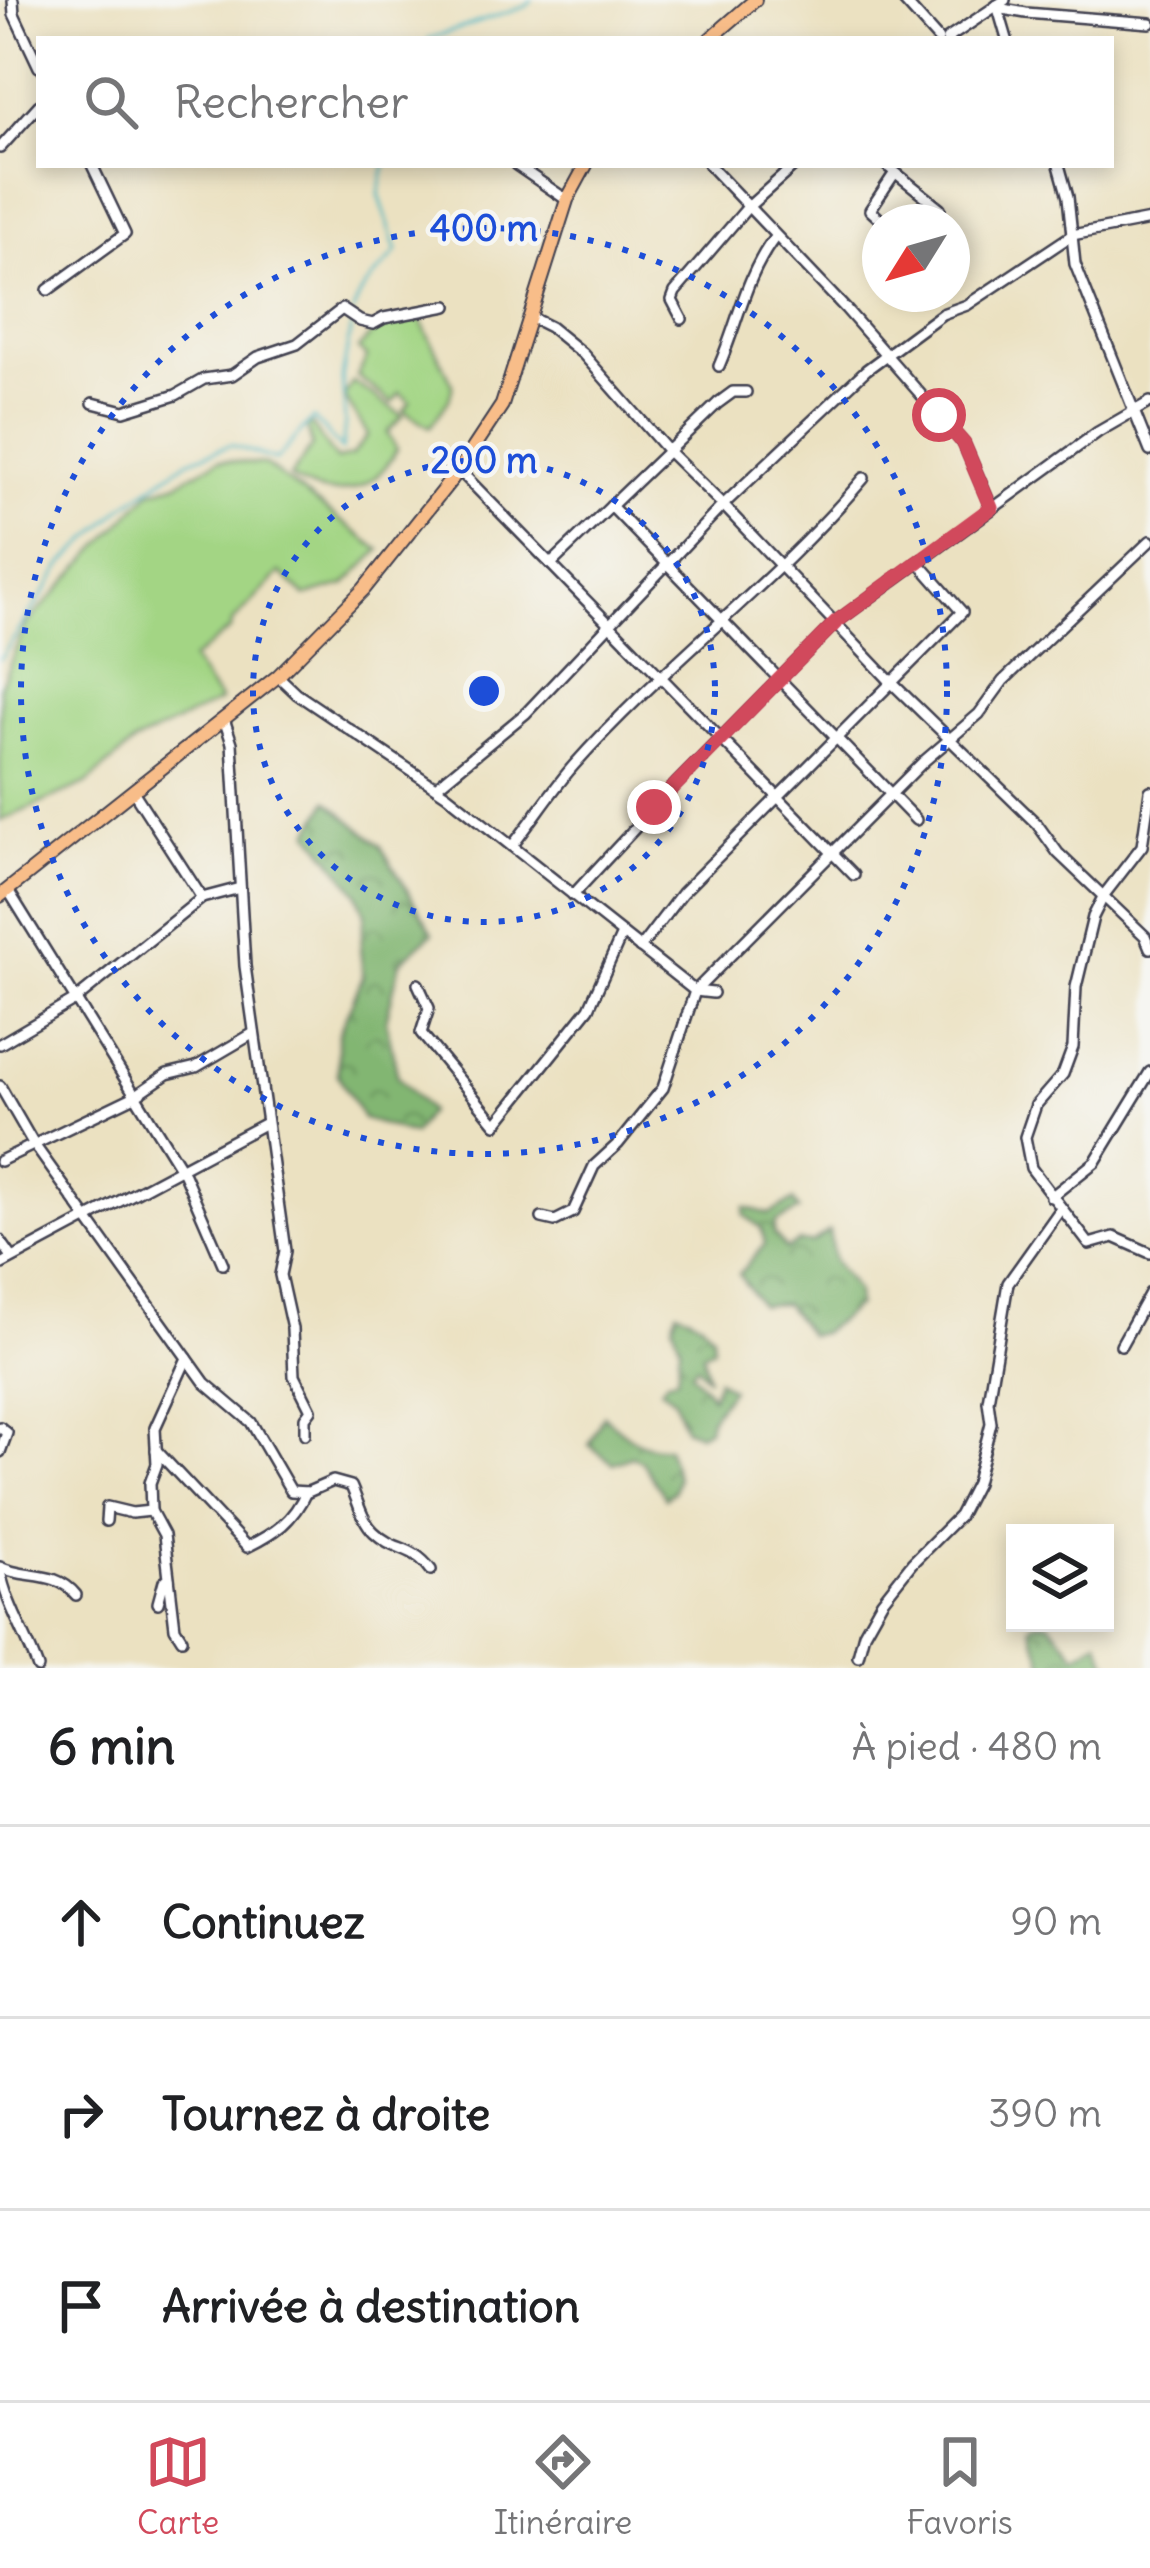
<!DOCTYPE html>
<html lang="fr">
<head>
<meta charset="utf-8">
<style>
	:root { --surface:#fff; --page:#f6f6f6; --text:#202124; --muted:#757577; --line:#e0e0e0; --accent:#d1495b }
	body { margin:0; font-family:Delius,sans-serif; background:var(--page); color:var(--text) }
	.controls { position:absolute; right:36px; bottom:36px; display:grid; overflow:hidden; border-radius:0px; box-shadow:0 6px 18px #0003 }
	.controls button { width:108px; height:108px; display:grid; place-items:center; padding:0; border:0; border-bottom:3px solid var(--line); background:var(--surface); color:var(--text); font:60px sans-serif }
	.compass { position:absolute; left:862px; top:204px; width:108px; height:108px; border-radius:50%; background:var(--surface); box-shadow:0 6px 18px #0003; rotate:233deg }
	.stop { position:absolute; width:36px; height:36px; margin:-27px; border:9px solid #d1495b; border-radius:50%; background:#fff }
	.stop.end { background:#d1495b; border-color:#fff; box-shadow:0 3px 12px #0008 }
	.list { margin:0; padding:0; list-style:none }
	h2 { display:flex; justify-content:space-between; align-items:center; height:156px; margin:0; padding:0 48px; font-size:51px }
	h2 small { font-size:39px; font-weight:400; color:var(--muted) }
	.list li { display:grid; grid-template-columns:78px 1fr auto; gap:36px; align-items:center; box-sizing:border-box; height:192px; padding:0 48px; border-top:3px solid var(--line) }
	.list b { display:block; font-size:45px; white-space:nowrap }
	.list em { font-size:39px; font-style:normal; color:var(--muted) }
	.icon { flex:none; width:66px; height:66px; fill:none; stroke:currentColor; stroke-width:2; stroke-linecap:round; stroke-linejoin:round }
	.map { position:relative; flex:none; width:1150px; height:1668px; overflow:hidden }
	.search { position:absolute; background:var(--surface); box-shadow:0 6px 18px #0003; left:36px; right:36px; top:36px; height:132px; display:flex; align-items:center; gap:30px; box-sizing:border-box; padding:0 42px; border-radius:0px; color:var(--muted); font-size:45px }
	.sheet { height:732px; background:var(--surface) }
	nav { display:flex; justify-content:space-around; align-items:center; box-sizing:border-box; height:168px; border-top:3px solid var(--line); background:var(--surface); font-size:33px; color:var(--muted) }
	nav a { display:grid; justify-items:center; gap:6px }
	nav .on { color:var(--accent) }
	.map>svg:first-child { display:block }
	.green { fill:#a3d584; stroke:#627c60; stroke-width:3 }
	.forest { fill:url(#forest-crowns); stroke:#526c56; stroke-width:3 }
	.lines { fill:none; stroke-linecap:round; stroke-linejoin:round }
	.stream { stroke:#47b5c0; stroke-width:3 }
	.minor-casing { stroke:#403f4f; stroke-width:14 }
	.highway-casing { stroke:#403f4f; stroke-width:16 }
	.minor { stroke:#fff; stroke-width:9 }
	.highway { stroke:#f8bd89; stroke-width:12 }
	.route { stroke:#d1495b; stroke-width:15 }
	.ring { fill:none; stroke:#1d4ed8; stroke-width:6; stroke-dasharray:6 12 }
	.centre { fill:#1d4ed8; stroke:#f6f6f2; stroke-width:6 }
	.ring-label { font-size:36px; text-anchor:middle; font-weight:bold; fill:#1d4ed8; stroke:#f6f6f2; stroke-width:9; stroke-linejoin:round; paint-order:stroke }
</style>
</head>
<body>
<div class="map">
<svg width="1150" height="1668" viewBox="0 0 1150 1668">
	<defs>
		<pattern id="forest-crowns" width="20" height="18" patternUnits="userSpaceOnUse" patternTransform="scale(3)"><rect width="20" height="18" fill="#82b672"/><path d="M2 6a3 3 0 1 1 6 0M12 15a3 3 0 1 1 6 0" fill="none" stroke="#6a945f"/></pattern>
	</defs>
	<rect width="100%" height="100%" fill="#f6f6f2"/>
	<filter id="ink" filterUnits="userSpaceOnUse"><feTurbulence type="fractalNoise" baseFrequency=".00833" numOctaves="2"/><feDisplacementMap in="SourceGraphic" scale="24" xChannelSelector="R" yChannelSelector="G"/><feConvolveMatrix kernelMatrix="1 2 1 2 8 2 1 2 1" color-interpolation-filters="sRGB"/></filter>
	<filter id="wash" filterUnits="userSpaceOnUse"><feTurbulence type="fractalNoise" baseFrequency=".004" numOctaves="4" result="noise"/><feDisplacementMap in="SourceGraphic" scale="48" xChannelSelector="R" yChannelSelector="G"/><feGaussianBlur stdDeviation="2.7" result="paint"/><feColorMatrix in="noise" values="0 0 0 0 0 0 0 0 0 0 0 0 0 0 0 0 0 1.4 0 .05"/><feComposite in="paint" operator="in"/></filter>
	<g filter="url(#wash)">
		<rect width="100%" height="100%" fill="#ebe1c1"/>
		<g class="green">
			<polygon points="403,318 420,319 453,385 449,400 430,427 404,411 410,402 400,393 392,403 357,376 367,358 358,349 376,329"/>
			<path d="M 353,382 L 403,416 L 387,433 L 397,449 C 374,493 331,505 290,477 L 312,446 L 307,426 L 311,424 L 336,460 L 352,455 L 368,435 L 344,397 Z"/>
			<polygon points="219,460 264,464 380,550 345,585 306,596 280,573 232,623 231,629 191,660 220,701 134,743 86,784 0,821 0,687 26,625 151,491 177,483"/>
		</g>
		<g class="forest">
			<polygon points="328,801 380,845 433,933 400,962 386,1021 398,1077 429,1111 413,1134 363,1119 338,1075 338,1035 363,976 360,950 365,914 357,892 310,832"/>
			<polygon points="793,1201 799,1210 775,1223 774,1234 786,1249 799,1242 812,1243 829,1231 834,1261 856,1291 857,1306 821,1333 809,1335 785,1304 760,1305 739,1274 765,1244 761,1228 744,1215 745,1207 769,1214"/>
			<polygon points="677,1310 700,1321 712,1334 713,1348 703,1353 708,1378 697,1365 691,1372 712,1396 717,1379 731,1389 710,1418 708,1429 699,1434 684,1428 674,1399 661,1389 667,1380 677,1377 680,1345 673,1324"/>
			<path d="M 603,1415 C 623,1432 638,1449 667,1447 L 677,1478 L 674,1491 L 665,1498 L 642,1462 L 632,1456 L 613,1463 L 589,1445 Z"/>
			<polygon points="1033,1623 1049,1623 1077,1655 1098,1640 1109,1664 1118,1668 1046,1668 1030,1627"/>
		</g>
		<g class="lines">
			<g class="stream">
				<polyline points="428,39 527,6 532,0"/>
				<path d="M 354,312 C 358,287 382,272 397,251 L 379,194 L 385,165"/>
				<polyline points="0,659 64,563 124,506 189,460 231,445 276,460 313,418 342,450 345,422 342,378 352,321"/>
			</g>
		</g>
	</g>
	<g filter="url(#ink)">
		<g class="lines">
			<defs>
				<g id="minor">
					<polyline points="13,0 14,14 39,67"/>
					<polyline points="903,0 938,39"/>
					<polyline points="997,5 1007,39"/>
					<polyline points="997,8 1026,13 1150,23"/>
					<polyline points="947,39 1005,0"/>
					<polyline points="0,148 39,105"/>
					<polyline points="516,165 567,200"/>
					<polyline points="709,165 846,309 964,444 991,507"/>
					<polyline points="886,165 940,208 930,222"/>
					<polyline points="1059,165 1068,197 1075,264 1150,451"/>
					<polyline points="883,222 870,210 894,174"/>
					<polyline points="48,290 125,234 92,165"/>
					<polyline points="532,318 550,327 583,354 668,451 723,505 892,683 1037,824 1058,853 1145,936 1150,948"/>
					<polyline points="682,319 672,300 675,292 747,208 795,165"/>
					<path d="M 719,366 C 739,320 745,277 775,237"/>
					<polyline points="93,403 124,411 176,395 204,379 232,375 258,357 297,344 342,309 360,321 373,324 384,318 447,306"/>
					<polyline points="459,470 854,875"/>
					<polyline points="611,506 916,820"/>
					<polyline points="551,564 718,403 733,392 746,392"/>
					<polyline points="278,676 297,694 447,795 695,991 713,993"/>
					<polyline points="224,719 232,743 245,966 285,1251 280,1275 292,1329 294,1376 311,1410 305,1418 305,1434"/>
					<polyline points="436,787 526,713 723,505 866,370 942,314 967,305 1072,235 1150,220"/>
					<polyline points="133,791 202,898"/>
					<polyline points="1150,791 1142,846 1104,895 1093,917 1076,987 1073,1047 1063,1074 1036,1105 1025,1137 1031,1168 1089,1244 1114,1237 1150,1253"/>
					<path d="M 512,846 C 533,820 552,790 574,765 C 665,663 776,582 864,478"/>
					<polyline points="8,890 184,1174 223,1264"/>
					<polyline points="573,895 676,784 836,622 1098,432 1150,402"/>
					<polyline points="640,948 682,893 962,612 919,563"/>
					<polyline points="418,984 429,1008 421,1033 496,1124 589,1008 622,934"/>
					<polyline points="0,1044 75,1000 202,898 240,888"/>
					<path d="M 0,1086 L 33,1143 L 205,1383 L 251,1422 L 291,1491 L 308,1492 L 333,1481 L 351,1486 C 358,1501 362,1521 374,1532 C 395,1552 412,1544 431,1570"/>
					<polyline points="0,1161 135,1096 167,1074 196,1067 254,1033"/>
					<polyline points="1051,1197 1095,1162 1150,1072"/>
					<polyline points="542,1218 555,1221 573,1212 594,1166 618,1144 663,1088 695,991 923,762 979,714 1003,681 1150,541"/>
					<polyline points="0,1240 12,1257"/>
					<polyline points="0,1265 266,1123"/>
					<polyline points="1121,1345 1150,1293"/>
					<polyline points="0,1427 7,1433 0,1452"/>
					<path d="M 156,1450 L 247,1547 C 275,1533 293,1521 306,1492"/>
					<polyline points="106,1521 107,1507 132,1513 151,1511"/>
					<path d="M 0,1567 C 26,1580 55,1569 76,1595"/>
					<path d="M 0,1571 C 7,1606 26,1634 38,1668"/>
					<polyline points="158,1603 164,1581 169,1579"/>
					<polyline points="182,1639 175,1628 164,1535 151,1511 150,1483 157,1464 155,1428 187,1358"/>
					<polyline points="858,1656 864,1633 882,1601 912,1563 959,1516 976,1483 991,1423 988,1401 1008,1283 1060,1210"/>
				</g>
				<g id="highway">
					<polyline points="710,39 755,0"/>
					<polyline points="0,896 278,676 364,589 459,470 502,405 567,200 586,165"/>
				</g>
			</defs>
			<use href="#minor" class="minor-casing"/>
			<use href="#highway" class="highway-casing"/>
			<use href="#minor" class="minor"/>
			<use href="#highway" class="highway"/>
		</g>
	</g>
	<g class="lines" filter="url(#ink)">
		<polyline class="route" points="654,807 836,622 991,508 964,444 939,415"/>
	</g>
	<g class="ring">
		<circle cx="484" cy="691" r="231"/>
		<circle cx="484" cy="691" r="463"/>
	</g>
	<circle cx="484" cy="691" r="18" class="centre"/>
	<g class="ring-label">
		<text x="484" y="241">400 m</text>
		<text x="484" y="473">200 m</text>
	</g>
</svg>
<div class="controls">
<button><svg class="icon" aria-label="layers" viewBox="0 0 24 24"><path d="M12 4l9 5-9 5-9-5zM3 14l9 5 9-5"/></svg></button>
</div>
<svg class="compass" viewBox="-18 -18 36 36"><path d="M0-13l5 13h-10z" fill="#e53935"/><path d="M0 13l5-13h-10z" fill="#757577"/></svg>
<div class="stop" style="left:939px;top:415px"></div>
<div class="stop end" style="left:654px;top:807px"></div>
<div class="search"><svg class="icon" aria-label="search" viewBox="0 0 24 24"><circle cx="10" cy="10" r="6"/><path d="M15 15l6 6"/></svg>Rechercher</div>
</div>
<section class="sheet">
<h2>6 min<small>À pied · 480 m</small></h2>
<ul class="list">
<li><svg class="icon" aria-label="ahead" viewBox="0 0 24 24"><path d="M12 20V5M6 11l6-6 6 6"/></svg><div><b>Continuez</b></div><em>90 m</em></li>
<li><svg class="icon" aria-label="right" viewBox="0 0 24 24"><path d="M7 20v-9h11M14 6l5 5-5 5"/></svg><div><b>Tournez à droite</b></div><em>390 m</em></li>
<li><svg class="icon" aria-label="arrive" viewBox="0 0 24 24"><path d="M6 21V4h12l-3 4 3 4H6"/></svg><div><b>Arrivée à destination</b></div></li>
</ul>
</section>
<nav>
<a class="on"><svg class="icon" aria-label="map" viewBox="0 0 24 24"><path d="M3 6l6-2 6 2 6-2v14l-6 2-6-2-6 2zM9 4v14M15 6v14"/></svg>Carte</a>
<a><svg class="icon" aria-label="directions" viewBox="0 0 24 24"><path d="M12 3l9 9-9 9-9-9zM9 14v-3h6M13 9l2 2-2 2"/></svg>Itinéraire</a>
<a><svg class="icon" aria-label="saved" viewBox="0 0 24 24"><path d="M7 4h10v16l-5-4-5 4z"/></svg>Favoris</a>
</nav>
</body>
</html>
